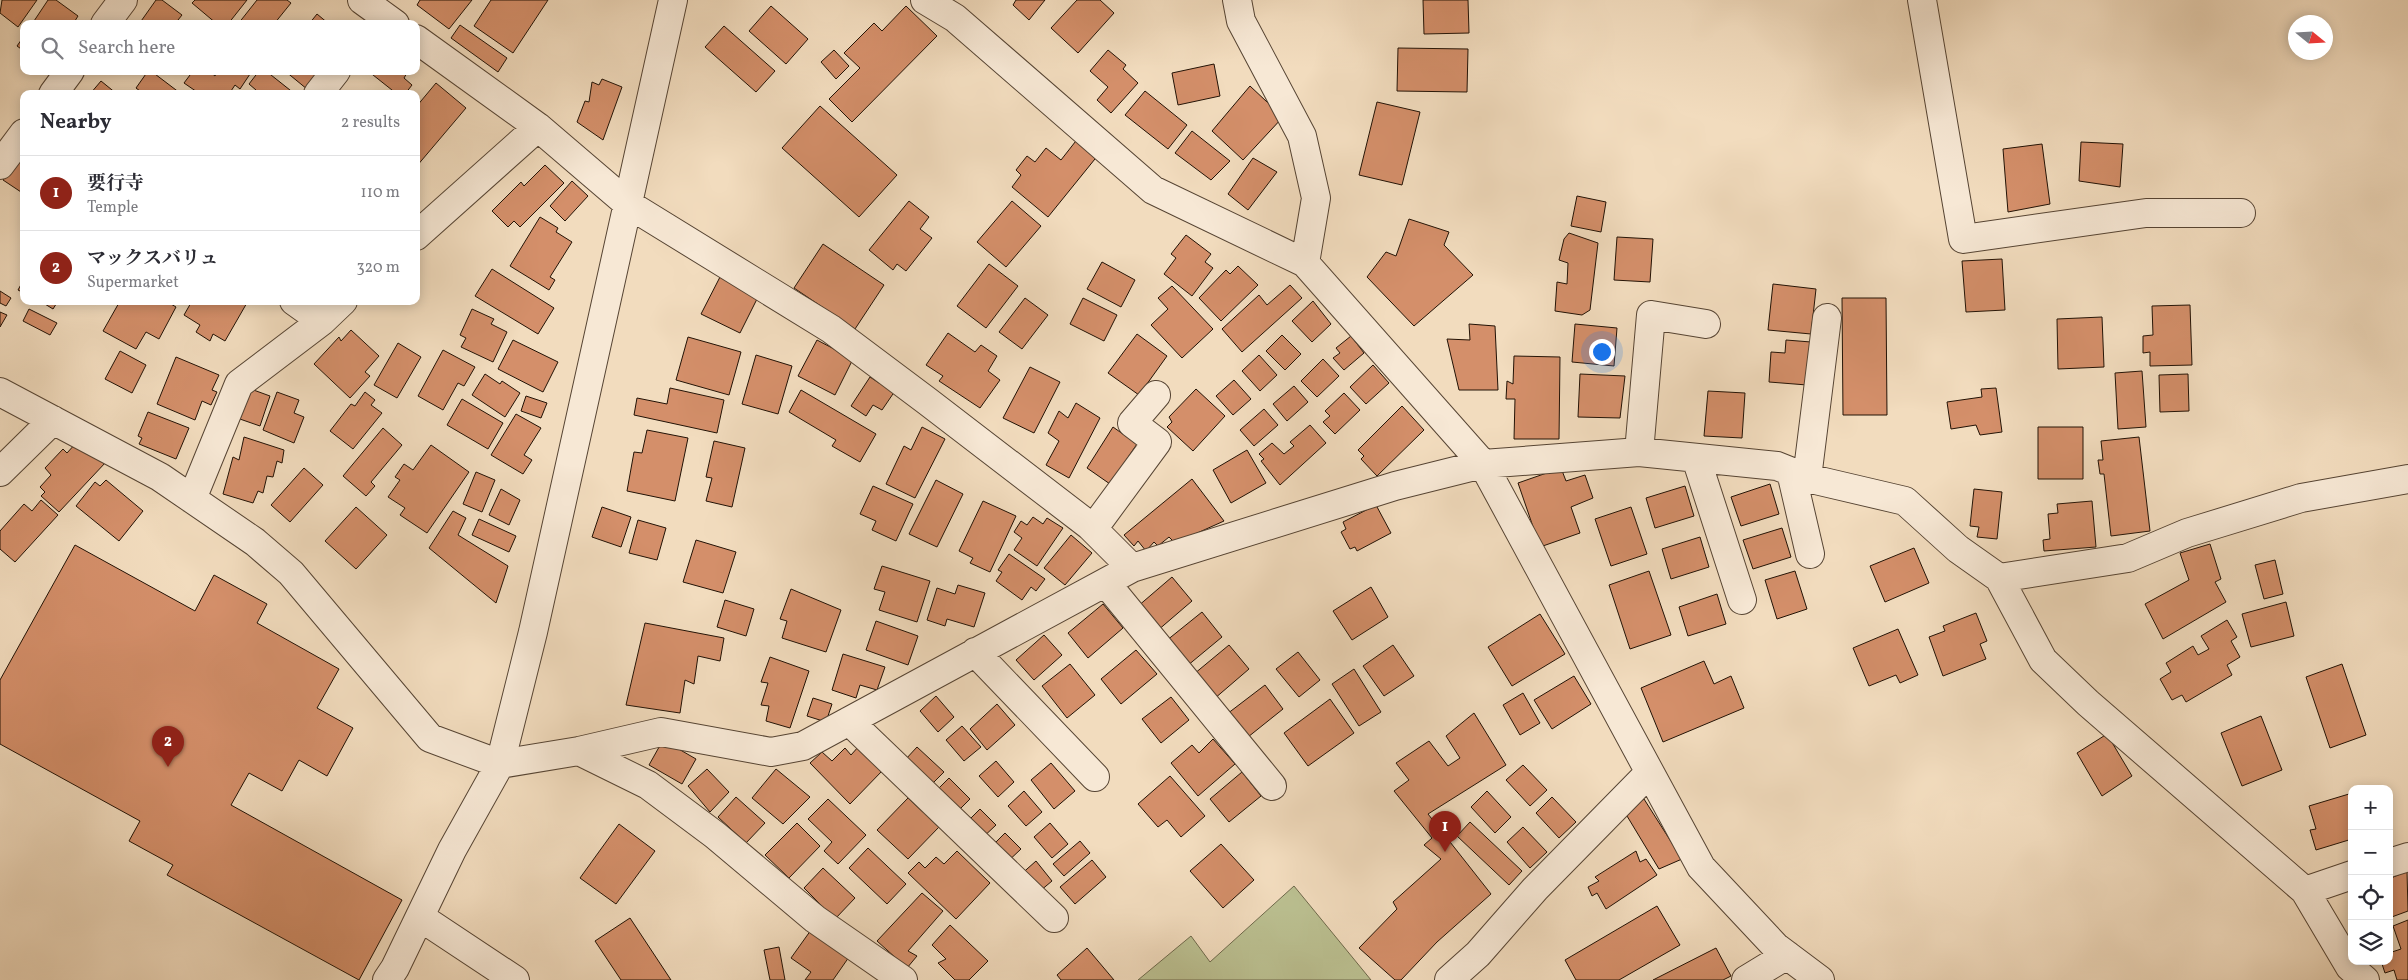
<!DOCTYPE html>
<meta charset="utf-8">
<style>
:root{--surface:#fff;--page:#f7f7f7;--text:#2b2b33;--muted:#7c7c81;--line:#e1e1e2;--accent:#8f2418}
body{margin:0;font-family:Vollkorn,"Noto Serif JP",serif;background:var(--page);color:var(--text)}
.controls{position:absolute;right:15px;bottom:15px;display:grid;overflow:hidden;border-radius:10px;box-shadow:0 2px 12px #0003}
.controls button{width:45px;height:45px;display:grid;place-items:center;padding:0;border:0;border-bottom:1px solid var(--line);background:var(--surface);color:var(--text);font:25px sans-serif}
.compass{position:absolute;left:2288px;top:15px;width:45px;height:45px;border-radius:50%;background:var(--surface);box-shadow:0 2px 12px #0003;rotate:108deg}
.you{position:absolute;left:1601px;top:351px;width:18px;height:18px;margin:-12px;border:4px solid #fff;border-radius:50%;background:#1a73e8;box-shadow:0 0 0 8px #1a73e833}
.badge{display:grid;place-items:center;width:32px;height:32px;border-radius:50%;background:var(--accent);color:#fff;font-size:16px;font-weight:700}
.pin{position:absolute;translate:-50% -41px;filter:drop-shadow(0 1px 2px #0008)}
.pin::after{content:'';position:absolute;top:26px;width:18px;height:15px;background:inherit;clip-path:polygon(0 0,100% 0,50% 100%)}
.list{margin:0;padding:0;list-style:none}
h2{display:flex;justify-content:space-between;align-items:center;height:65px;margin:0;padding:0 20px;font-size:21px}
h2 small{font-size:16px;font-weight:400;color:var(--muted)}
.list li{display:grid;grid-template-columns:32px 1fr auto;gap:15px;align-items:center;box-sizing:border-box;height:75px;padding:0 20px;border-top:1px solid var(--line)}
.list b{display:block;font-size:19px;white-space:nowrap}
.list p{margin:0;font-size:16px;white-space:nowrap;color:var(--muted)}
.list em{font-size:16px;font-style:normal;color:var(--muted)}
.icon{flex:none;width:28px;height:28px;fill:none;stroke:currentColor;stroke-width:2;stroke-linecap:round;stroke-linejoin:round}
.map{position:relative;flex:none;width:2408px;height:980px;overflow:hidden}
.search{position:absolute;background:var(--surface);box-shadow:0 2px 12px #0003;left:20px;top:20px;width:400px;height:55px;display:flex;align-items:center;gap:12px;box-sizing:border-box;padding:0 18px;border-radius:10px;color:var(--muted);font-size:19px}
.panel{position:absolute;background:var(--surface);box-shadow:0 2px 12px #0003;left:20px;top:90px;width:400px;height:215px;border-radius:10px}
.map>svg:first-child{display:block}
.green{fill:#bbc091;stroke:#6e694b}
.building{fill:#d48f6a;stroke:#221205}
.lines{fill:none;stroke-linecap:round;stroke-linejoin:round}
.minor-casing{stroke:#564433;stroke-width:30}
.minor{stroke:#f7e8d5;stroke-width:28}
</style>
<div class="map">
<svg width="2408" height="980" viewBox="0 0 2408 980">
<rect width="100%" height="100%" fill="#f2dcbe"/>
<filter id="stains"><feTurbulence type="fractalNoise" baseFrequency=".004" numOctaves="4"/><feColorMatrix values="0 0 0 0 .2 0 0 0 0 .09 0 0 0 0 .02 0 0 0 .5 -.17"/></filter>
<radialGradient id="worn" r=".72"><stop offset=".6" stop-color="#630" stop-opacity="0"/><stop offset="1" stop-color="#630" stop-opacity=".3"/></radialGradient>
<path class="green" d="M1294,886L1371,980H1138L1191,936L1210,962Z"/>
<path class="building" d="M2,0H37L18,27L0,13Z
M48,0H56L78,16L73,24H32Z
M156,0H162L182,15L178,20L183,24H139Z
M195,0H247L228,24H217L192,3Z
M257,0H287L291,3L274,24H238Z
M420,0H472L449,29L417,5Z
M491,0H548L513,53L474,26Z
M1016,0H1045L1029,20L1013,5Z
M1077,0H1100L1114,13L1078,53L1051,28Z
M1423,0H1468L1469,33L1424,34Z
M771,6L808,39L786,64L749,31Z
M906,6L937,36L852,122L829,99L860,68L844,53L874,23L882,31Z
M317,14L329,24H309Z
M460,25L507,58L498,72L451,38Z
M724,26L775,71L756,92L705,47Z
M24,36V51L17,46Z
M1398,48L1468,49L1467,92L1397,91Z
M834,50L849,66L836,79L821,62Z
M1108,50L1126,65L1123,69L1138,83L1111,113L1097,100L1108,87L1090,71Z
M1214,64L1220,96L1178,105L1172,73Z
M148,71H151L180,93L144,94L136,88Z
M193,71H209L215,76L218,71H252L240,89L235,85L229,94H200L184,83Z
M259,71H266L295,94H253L256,90L249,84Z
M285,71H332L313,94Z
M368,71H405L407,73L404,78L412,85L405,94H397Z
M602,79L622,87L603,140L577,122L585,101L589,102L592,82L599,85Z
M101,81L117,94H90Z
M436,83L466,108L416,167V107Z
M1250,86L1283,117L1243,160L1212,131Z
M1145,91L1187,125L1168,149L1125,115Z
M1377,102L1420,112L1402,185L1359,175Z
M820,106L897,175L859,217L782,148Z
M1192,131L1230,161L1211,180L1175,153Z
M1079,137L1099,154L1048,217L1012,187L1021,175L1016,170L1027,156L1035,162L1046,148L1061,160Z
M2081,142L2123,144L2120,187L2079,181Z
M2042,144L2050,204L2008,212L2003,149Z
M1253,158L1277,172L1248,210L1228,194Z
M19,159L24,162V194L3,180Z
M545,165L564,183L520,227L514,221L508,227L492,211L521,182L524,186Z
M572,181L588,196L565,221L550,206Z
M1577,196L1606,202L1601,232L1571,226Z
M909,201L929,217L920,229L932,238L906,271L897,264L893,270L869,250Z
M1012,201L1041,226L1006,267L977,242Z
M540,217L558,228L556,232L572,242L550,277L555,280L549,290L510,266Z
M1409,219L1449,232L1444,245L1473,275L1414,326L1367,277L1386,252L1396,256Z
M1569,233L1598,243L1590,310L1582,315L1555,311L1557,282L1567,284L1568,263L1559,260L1564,239Z
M1186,235L1211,254L1205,262L1213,268L1192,296L1164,274L1176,258L1171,254Z
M1617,237L1653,239L1650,282L1614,280Z
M823,244L884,285L855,329L794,288Z
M2002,259L2005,310L1966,312L1962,261Z
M1102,262L1135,280L1121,307L1087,289Z
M989,264L1018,286L986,328L957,306Z
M1238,266L1258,285L1221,321L1199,298L1226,270L1230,274Z
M492,269L554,308L538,334L475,296Z
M720,277L758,297L740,333L701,314Z
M24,279V293L18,290Z
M1773,284L1816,289L1811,334L1768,330Z
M1290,285L1302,298L1242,352L1222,329L1259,295L1267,305Z
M1172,286L1213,329L1182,358L1151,325L1168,309L1158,298Z
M0,291L11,298L6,306L0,303Z
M1025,298L1048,315L1022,349L999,332Z
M1083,298L1117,315L1104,341L1070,324Z
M1842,298H1886L1887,415H1843Z
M40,301H58L53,309Z
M120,301H166L176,307L159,339L146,332L136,349L103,331Z
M192,301H248L225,341L213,334L210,341L196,332L200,325L184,315Z
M1313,301L1331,324L1312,342L1292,321Z
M2190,305L2192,365L2150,366V352L2143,353V336L2153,335L2152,306Z
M29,309L57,323L50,335L23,321Z
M472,309L494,319L491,324L507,332L493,362L461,347L466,338L460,335Z
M0,312L7,315L0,327Z
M2102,317L2104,367L2058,369L2057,319Z
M1469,324L1495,326L1498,390H1459L1447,339L1470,340Z
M1575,324L1617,328L1614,366L1572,362Z
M351,330L379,356L365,372L370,376L350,398L314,364L339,337L341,341Z
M948,333L975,352L981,345L997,356L988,371L1000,380L980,408L939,381L943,376L926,365Z
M1137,334L1167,356L1139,395L1108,373Z
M1282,335L1301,354L1285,370L1266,351Z
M1351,336L1364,353L1344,370L1333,358L1340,353L1336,348Z
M688,337L741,352L729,395L676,380Z
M513,340L558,362L543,392L498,369Z
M817,340L853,359L835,395L798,376Z
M1786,340L1811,342L1807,385L1769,382L1771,352L1785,353Z
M398,343L421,357L397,398L374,385Z
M443,350L475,367L464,386L458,383L443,410L418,396Z
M120,351L146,365L132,393L105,379Z
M756,355L792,366L778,414L742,404Z
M1259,355L1277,375L1260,391L1242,371Z
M1514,356L1560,357L1559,439H1514L1515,399H1506L1507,381L1513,384Z
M176,357L219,375L212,390L217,392L211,405L202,401L195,420L157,404Z
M1323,359L1339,376L1317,397L1301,381Z
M1373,365L1389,383L1366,404L1350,387Z
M1030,367L1060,382L1034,433L1003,418Z
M2142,371L2146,427L2118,429L2115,373Z
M485,374L500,384L502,381L520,393L505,417L472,395Z
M1580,374L1625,376L1620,418L1578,417Z
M2188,374L2189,411L2160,412L2159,375Z
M870,377L879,383L882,378L897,388L882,410L873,405L866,416L851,406Z
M1234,380L1251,399L1233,415L1216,396Z
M1294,386L1308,402L1287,421L1273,404Z
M248,388L270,396L260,426L237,418Z
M670,388L724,400L717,433L634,415L637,398L667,404Z
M1996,388L2002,432L1980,435L1976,425L1951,429L1947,402L1982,397L1981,389Z
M1196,389L1225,416L1193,451L1167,427L1172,422L1169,417Z
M801,390L876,434L860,462L832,446L836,440L789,412Z
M1708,391L1745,393L1742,438L1704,436Z
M277,392L299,400L294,413L304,417L294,443L263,430Z
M365,392L375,400L371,405L382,413L353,449L330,431L351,404L355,406Z
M1344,393L1360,410L1335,434L1323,422L1330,416L1325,411Z
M526,396L547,403L541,418L521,411Z
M462,399L503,423L488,449L447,425Z
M1076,403L1100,418L1069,478L1046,465L1059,441L1048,433L1059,411L1068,418Z
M1402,406L1424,430L1377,476L1361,459L1364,456L1358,450Z
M1264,409L1278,425L1254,446L1240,430Z
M148,412L189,428L176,459L139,444L142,438L138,436Z
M516,414L541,428L524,455L532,460L523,474L491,455Z
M1310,425L1326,443L1280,485L1261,461L1264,459L1259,454L1272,443L1284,454L1294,446L1290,442Z
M922,427L945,439L915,498L886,484L904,446L911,450Z
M1113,427L1137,444L1110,484L1087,468Z
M2038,427H2083V479H2038Z
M383,428L402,445L371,482L375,486L366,496L343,476Z
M647,430L688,438L675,501L627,491L634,452L642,453Z
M244,437L284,450L282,463L277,461L273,477L267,476L263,493L258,491L253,503L223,494L233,457L239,460Z
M2139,437L2150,531L2111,536L2104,474H2100L2098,460H2103L2101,441Z
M714,441L745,448L732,507L706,501L712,478L706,477Z
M76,443L106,462L59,512L41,496L45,492L40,487L51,475L45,468L63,449L67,453Z
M431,445L469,472L427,533L400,515L405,508L388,497L400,480L395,477L404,464L413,470Z
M1247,450L1266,483L1231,503L1213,470Z
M304,468L323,485L290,522L271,505Z
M1561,468L1566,481L1585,475L1593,498L1571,507L1580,533L1540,547L1518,483Z
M476,472L495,480L482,512L463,504Z
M1192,479L1224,521L1175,543L1169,537L1158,546L1154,542L1146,551L1138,541L1134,546L1124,535Z
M106,480L143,511L119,541L76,506L95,482L100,486Z
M936,480L963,494L937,547L909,534Z
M1770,484L1779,514L1741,526L1731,497Z
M873,486L913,504L896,541L872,530L876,521L860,514Z
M1685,486L1694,516L1655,528L1646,498Z
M501,489L520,500L509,525L489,515Z
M1974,489L2002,492L1997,539L1977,537L1979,527L1970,526Z
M41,500L58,515L15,562L0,549V531L24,504L32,511Z
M983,501L1016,516L990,572L970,563L973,558L959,551Z
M2092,501L2096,547L2044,551L2043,540L2050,539L2048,514L2058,513L2057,504Z
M1376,505L1391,533L1357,551L1355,547L1350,549L1341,532L1346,529L1343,522Z
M356,507L387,535L356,569L325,541Z
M602,507L631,517L621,547L592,537Z
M1631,507L1647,554L1611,566L1595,519Z
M453,511L466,518L458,535L508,566L496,603L429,548Z
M1033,517L1043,524L1047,518L1063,528L1037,566L1014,550L1022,538L1014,532L1021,521L1027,525Z
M479,519L516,536L509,552L472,535Z
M638,520L666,528L657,560L629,553Z
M1782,528L1791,557L1753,569L1743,540Z
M1071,535L1092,553L1065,585L1044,568Z
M1700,537L1709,567L1671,579L1662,549Z
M696,540L736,552L723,593L683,582Z
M2210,544L2221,579L2215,582L2226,602L2163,639L2145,604L2189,580L2180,553Z
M75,545L195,611L214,575L267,604L257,623L339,669L317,708L353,728L327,776L299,760L282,791L249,773L231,805L402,900L359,980L167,875L173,865L129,841L140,821L0,744V680Z
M1914,548L1929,583L1885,602L1870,566Z
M1009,554L1045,579L1036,591L1031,587L1022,600L996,581L1002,572L998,570Z
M2275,560L2283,594L2264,599L2255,565Z
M882,566L930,581L917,622L879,610L885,592L874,589Z
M1649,571L1671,635L1630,649L1609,585Z
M1795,571L1807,609L1777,619L1765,580Z
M1172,577L1192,601L1157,631L1137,607Z
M958,585L985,593L974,627L947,619L945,626L927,620L937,588L955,594Z
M1371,587L1388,617L1352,640L1333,611Z
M791,589L841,610L826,652L782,638L787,621L780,619Z
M1717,594L1726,624L1688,636L1679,607Z
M725,600L754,609L746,636L717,627Z
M2286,602L2294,636L2251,647L2242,614Z
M1103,604L1123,628L1088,658L1068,633Z
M1202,612L1222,637L1187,666L1166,641Z
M1976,613L1987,641L1980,644L1986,659L1943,676L1929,637L1945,631L1943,626Z
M1540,614L1565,654L1512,686L1488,647Z
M2227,620L2237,637L2231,641L2240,657L2227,665L2232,675L2186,702L2182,695L2172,700L2160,679L2171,672L2166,663L2193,646L2198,655L2209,649L2201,636Z
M876,621L918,636L908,665L866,650Z
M645,623L724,638L720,661L698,656L694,684L685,680L680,713L626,705Z
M1898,629L1918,675L1900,683L1896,675L1869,686L1853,648Z
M1044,635L1062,655L1034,680L1016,660Z
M1229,645L1249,669L1214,699L1194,674Z
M1393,645L1414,676L1384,696L1363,666Z
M1136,650L1157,674L1121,704L1101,679Z
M1298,652L1320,680L1299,697L1276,669Z
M843,654L885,667L877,690L860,685L856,698L832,690Z
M770,657L809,671L790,728L766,721L769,706L761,705L768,683L761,682Z
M1704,661L1714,684L1731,676L1744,708L1663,742L1641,688Z
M1070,664L1095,695L1067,718L1042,686Z
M2342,664L2366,735L2330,748L2306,677Z
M1354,669L1381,712L1359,726L1332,684Z
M1574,676L1591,704L1552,729L1534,700Z
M1265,685L1283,709L1248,737L1227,714Z
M1523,693L1540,723L1520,735L1503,705Z
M936,696L954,717L938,732L920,711Z
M1171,697L1189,720L1161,743L1142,719Z
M813,698L832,704L826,722L807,716Z
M1330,699L1354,733L1308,766L1284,733Z
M997,704L1015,725L987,750L970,729Z
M1474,713L1506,765L1428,814L1491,894L1437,942L1401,980H1395L1359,948L1397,909L1393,902L1441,859L1424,845L1432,838L1394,791L1409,780L1396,763L1429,741L1448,766L1460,758L1446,736Z
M2261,716L2282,770L2242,786L2221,733Z
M962,726L981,747L964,761L946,740Z
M2107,734L2132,776L2102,796L2077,753Z
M1213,739L1235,764L1198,796L1171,763L1192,745L1199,753Z
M663,740L696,759L682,784L649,765Z
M859,746L883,770L850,804L810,763L822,752L832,761L845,748L851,755Z
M917,747L944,772L930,786L905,760Z
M996,761L1014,782L998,797L979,776Z
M1051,763L1075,791L1054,809L1031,780Z
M1523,765L1547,790L1530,806L1506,780Z
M707,769L729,792L710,812L688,786Z
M776,769L810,797L783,824L752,798Z
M1242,772L1261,796L1229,822L1210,799Z
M1170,776L1205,816L1181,837L1167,820L1158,827L1138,804Z
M949,778L970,799L957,812L936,791Z
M1024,791L1042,812L1026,826L1008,806Z
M1487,791L1511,817L1495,833L1471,807Z
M2349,794L2352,804V839L2316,850L2310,830L2316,829L2309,806Z
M736,797L765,823L746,843L718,817Z
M1552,797L1576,822L1559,838L1536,813Z
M908,798L939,827L908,859L877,830Z
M828,799L866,835L838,864L824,851L832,842L808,819Z
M1644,799L1682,859L1659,869L1624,811Z
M980,809L996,825L979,841L964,825Z
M1470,822L1522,871L1509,885L1457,836Z
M797,823L820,846L789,878L765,855Z
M1050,823L1068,844L1052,858L1034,837Z
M619,824L655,851L616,904L580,878Z
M1523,827L1547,852L1530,868L1507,842Z
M1005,833L1021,849L1004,865L989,849Z
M1080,841L1090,853L1064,876L1053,864Z
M1221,844L1254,880L1223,908L1190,871Z
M868,848L906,884L887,904L849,868Z
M957,851L990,883L956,919L908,873L919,862L925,868L936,857L944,864Z
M1636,851L1640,862L1646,859L1657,875L1606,909L1597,893L1592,896L1588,887L1599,881L1595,877Z
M1092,860L1106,877L1075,904L1060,887Z
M1036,861L1052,881L1034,896L1018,877Z
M823,868L855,898L835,919L804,888Z
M2407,871L2408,911L2389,918V879Z
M922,893L943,911L908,951L917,956L907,968L877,941Z
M1657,906L1680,945L1619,980H1576L1565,960Z
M630,918L671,980H621L595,941Z
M2408,920V980H2397L2394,970L2385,973L2381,961H2389V953L2401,949L2393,926Z
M950,925L988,961L969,980H955L938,963L946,959L932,945Z
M811,930L849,957L833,980H805L811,972L791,958Z
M779,947L785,980H770L764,950Z
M1087,948L1114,980H1061L1057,975Z
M1716,948L1731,976L1723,980H1653Z"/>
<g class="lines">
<g class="minor-casing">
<path id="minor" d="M362,0L395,24
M925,0L955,18L1153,190L1305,263L1483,464L1701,867L1776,947L1820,980
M1237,0L1241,21L1302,136L1316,198L1305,263
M1922,0L1963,239L2146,213H2241
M105,24L123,0
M416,39L538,127L628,204L831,329L927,401L1090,526L1132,568
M53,94L70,71
M318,94L336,71
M0,165L24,133
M416,236L538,127
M294,301L322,321L343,301
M0,392L160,477L255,542L291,573L430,738L500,764L579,751L661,732L771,752L803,746L1132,568L1395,486L1483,464L1639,452L1777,466L1807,478L1905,501L1958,549L1999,578L2043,660L2088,703L2305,891L2350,967L2365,980
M1639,452L1651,315L1706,324
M1696,458L1742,600
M0,472L53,420
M1791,472L1810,554
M1807,478L1827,318
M192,499L239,384L322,321
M1093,529L1157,442L1132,423L1156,395
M1999,578L2128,558L2187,533L2301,498L2408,479
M1106,583L1272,786
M975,652L1095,777
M849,721L1054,918
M579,751L648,785L715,835L815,919L903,980
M2389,863L2408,857
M2305,891L2352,875
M420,917L515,980
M387,980L395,968L452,850L500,764L533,632L673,0
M1449,980L1478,954L1535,889L1649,773
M1746,980L1787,955"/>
</g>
<use href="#minor" class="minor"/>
</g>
<rect width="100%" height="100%" filter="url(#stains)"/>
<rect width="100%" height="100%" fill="url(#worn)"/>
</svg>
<div class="controls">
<button>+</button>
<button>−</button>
<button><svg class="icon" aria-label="locate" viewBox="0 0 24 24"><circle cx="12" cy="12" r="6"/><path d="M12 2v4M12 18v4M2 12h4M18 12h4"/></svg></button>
<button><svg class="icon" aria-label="layers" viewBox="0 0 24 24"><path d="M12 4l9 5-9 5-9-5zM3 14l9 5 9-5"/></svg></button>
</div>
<svg class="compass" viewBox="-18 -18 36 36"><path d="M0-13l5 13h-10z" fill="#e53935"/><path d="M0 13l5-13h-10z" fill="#7c7c81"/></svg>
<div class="you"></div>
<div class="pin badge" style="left:1445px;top:852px">1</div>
<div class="pin badge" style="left:168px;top:767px">2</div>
<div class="search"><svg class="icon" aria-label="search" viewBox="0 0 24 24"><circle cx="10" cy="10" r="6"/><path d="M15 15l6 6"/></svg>Search here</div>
<section class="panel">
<h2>Nearby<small>2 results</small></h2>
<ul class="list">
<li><span class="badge">1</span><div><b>要行寺</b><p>Temple</p></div><em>110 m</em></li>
<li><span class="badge">2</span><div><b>マックスバリュ</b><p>Supermarket</p></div><em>320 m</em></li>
</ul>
</section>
</div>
